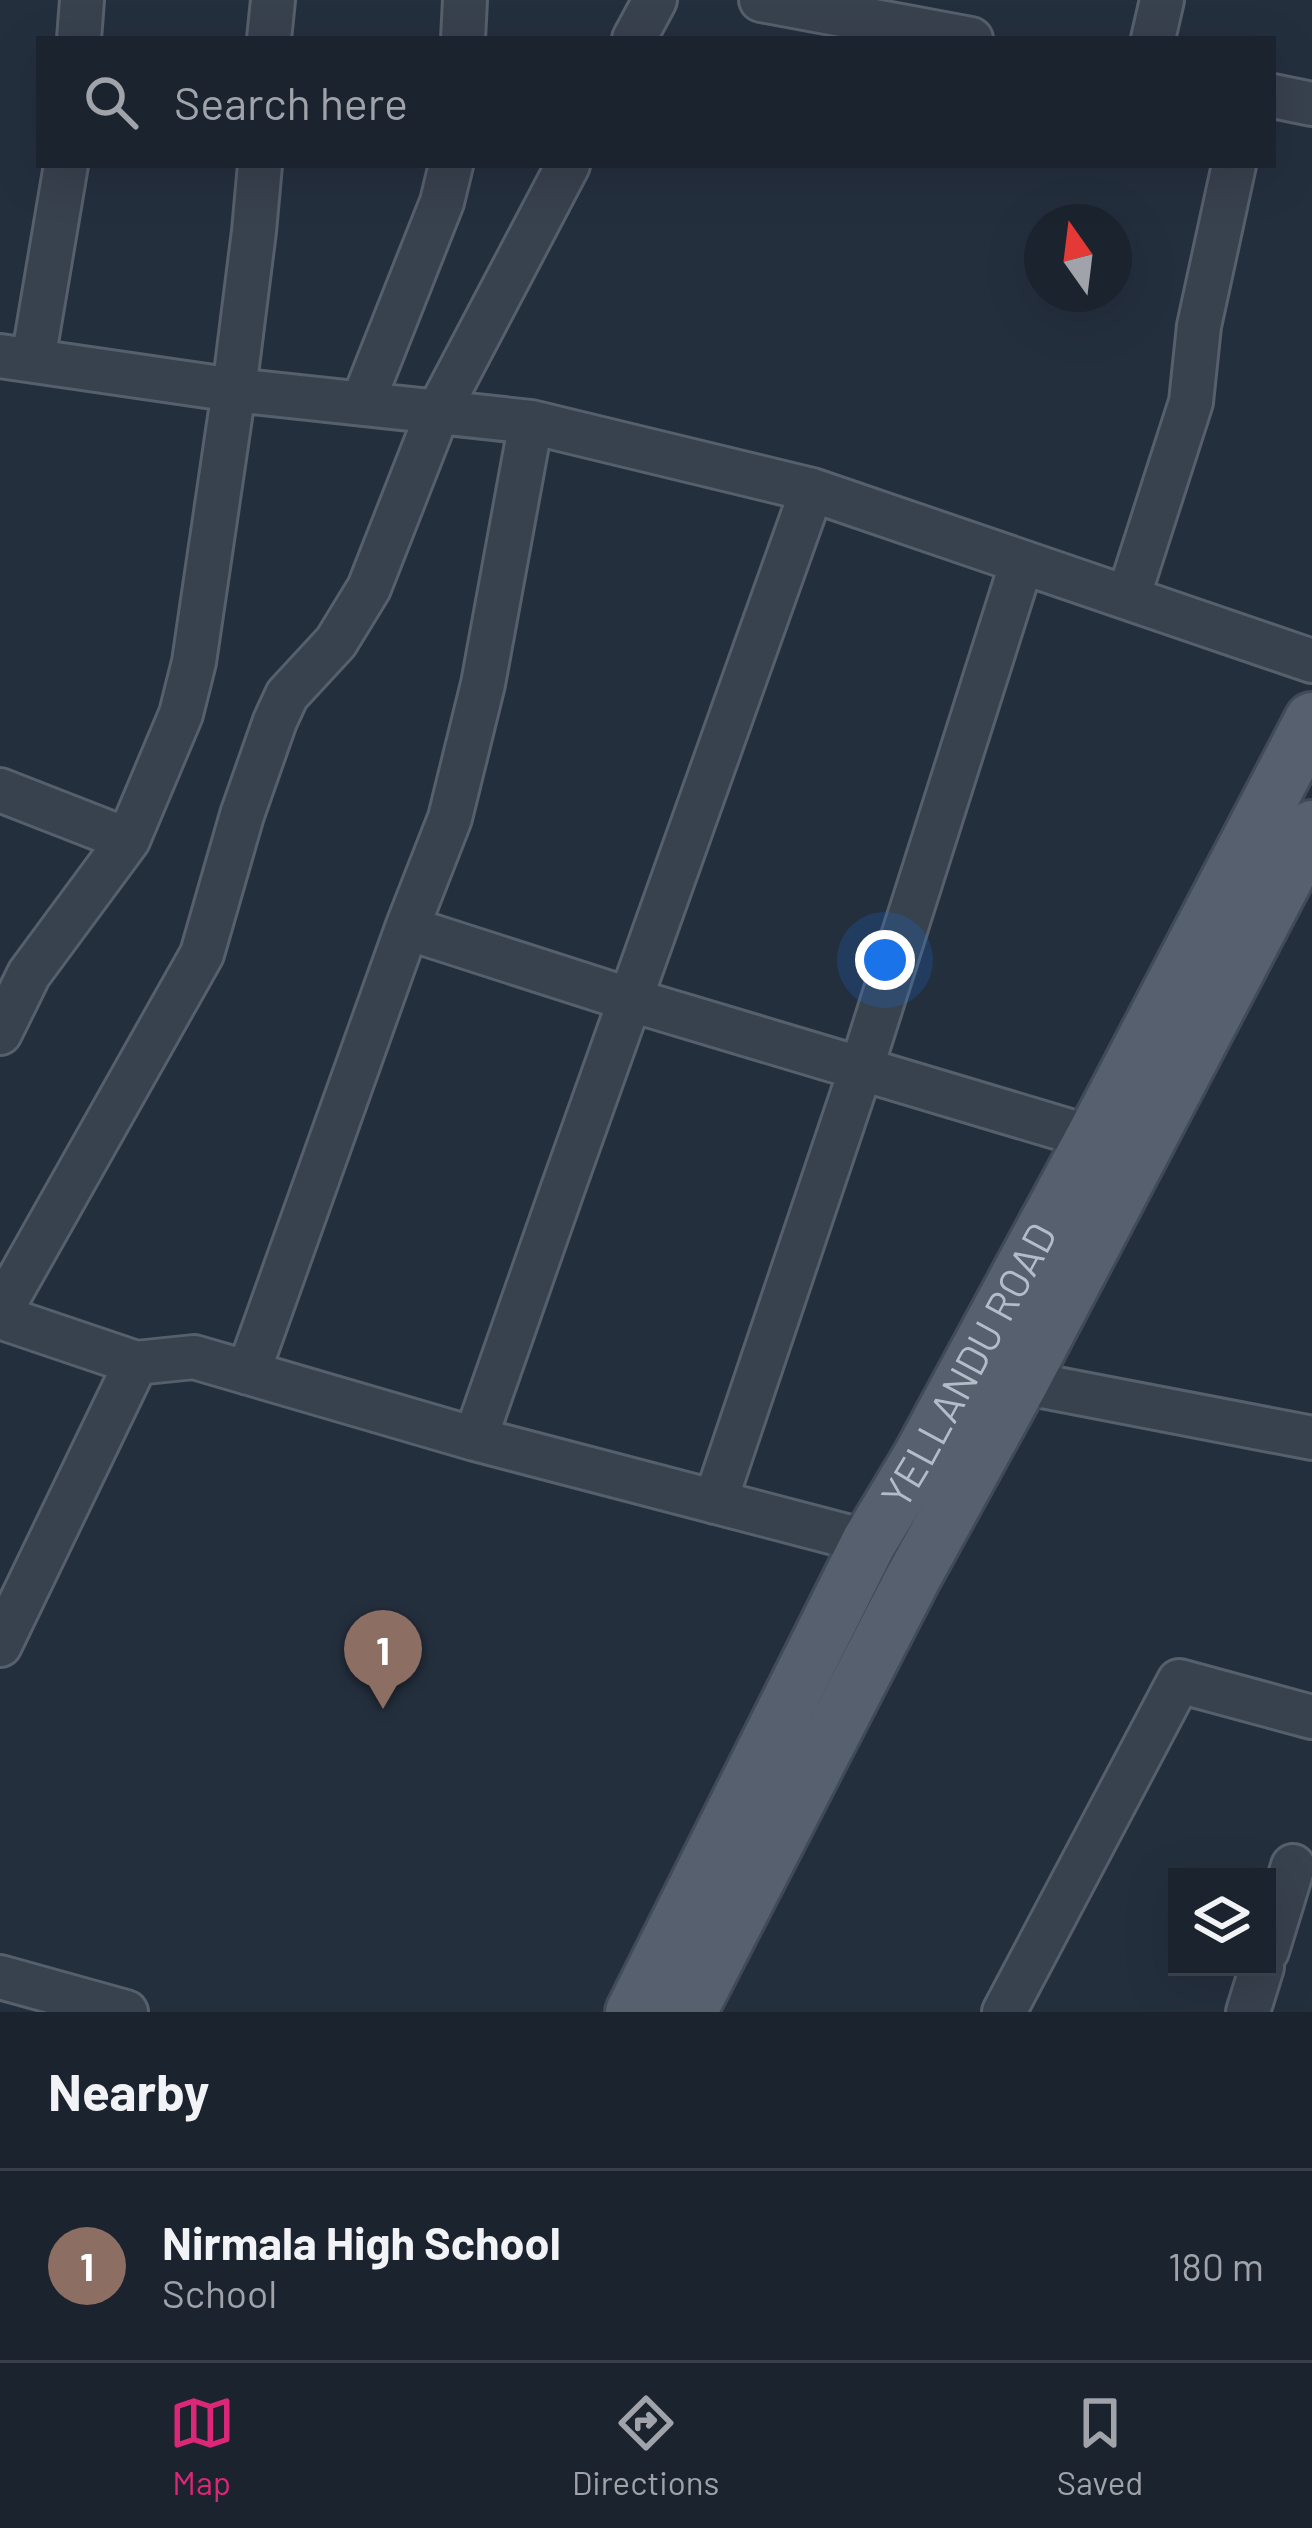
<!DOCTYPE html>
<style>
:root{--surface:#1b232e;--page:#242b36;--text:#f1f3f6;--muted:#a0a4aa;--line:#39404a;--accent:#db2777}
body{margin:0;font-family:Barlow,sans-serif;background:var(--page);color:var(--text)}
.controls{position:absolute;right:36px;bottom:36px;display:grid;overflow:hidden;border-radius:0px;box-shadow:0 12px 48px #0002}
.controls button{width:108px;height:108px;display:grid;place-items:center;padding:0;border:0;border-bottom:3px solid var(--line);background:var(--surface);color:var(--text);font:60px sans-serif}
.compass{position:absolute;left:1024px;top:204px;width:108px;height:108px;border-radius:50%;background:var(--surface);box-shadow:0 12px 48px #0002;rotate:346deg}
.you{position:absolute;left:885px;top:960px;width:42px;height:42px;margin:-30px;border:9px solid #fff;border-radius:50%;background:#1a73e8;box-shadow:0 0 0 18px #1a73e833}
.badge{display:grid;place-items:center;width:78px;height:78px;border-radius:50%;background:var(--accent);color:#fff;font-size:39px;font-weight:700}
.pin{position:absolute;translate:-50% -99px;filter:drop-shadow(0 3px 6px #0008)}
.pin::after{content:'';position:absolute;top:63px;width:42px;height:36px;background:inherit;clip-path:polygon(0 0,100% 0,50% 100%)}
.list{margin:0;padding:0;list-style:none}
h2{display:flex;justify-content:space-between;align-items:center;height:156px;margin:0;padding:0 48px;font-size:51px}
h2 small{font-size:39px;font-weight:400;color:var(--muted)}
.list li{display:grid;grid-template-columns:78px 1fr auto;gap:36px;align-items:center;box-sizing:border-box;height:192px;padding:0 48px;border-top:3px solid var(--line)}
.list b{display:block;font-size:45px;white-space:nowrap}
.list p{margin:0;font-size:39px;white-space:nowrap;color:var(--muted)}
.list em{font-size:39px;font-style:normal;color:var(--muted)}
.icon{flex:none;width:66px;height:66px;fill:none;stroke:currentColor;stroke-width:2;stroke-linecap:round;stroke-linejoin:round}
.map{position:relative;flex:none;width:1312px;height:2012px;overflow:hidden}
.search{position:absolute;background:var(--surface);box-shadow:0 12px 48px #0002;left:36px;right:36px;top:36px;height:132px;display:flex;align-items:center;gap:30px;box-sizing:border-box;padding:0 42px;border-radius:0px;color:var(--muted);font-size:45px}
.sheet{height:348px;background:var(--surface)}
nav{display:flex;justify-content:space-around;align-items:center;box-sizing:border-box;height:168px;border-top:3px solid var(--line);background:var(--surface);font-size:33px;color:var(--muted)}
nav a{display:grid;justify-items:center;gap:6px}
nav .on{color:var(--accent)}
.map>svg:first-child{display:block}
.lines{fill:none;stroke-linecap:round;stroke-linejoin:round}
.minor-casing{stroke:#565f6c;stroke-width:48}
.major-casing{stroke:#414a57;stroke-width:60}
.minor{stroke:#38414e;stroke-width:42}
.major{stroke:#56606e;stroke-width:54}
.labels{text-anchor:middle;stroke-width:9;stroke-linejoin:round;paint-order:stroke}
.street-label{font-size:42px;fill:#b4bcc9;stroke:#1d2633}
</style>
<div class="map">
<svg width="1312" height="2012" viewBox="0 0 1312 2012">
<rect width="100%" height="100%" fill="#242f3e"/>
<g class="lines">
<g class="minor-casing">
<path id="minor" d="M761,0L971,39
M79,39L82,0
M269,39L273,0
M463,39L465,0
M634,39L655,0
M1153,39L1162,0
M1273,96L1312,104
M0,356L234,390L531,422L812,490L1312,661
M33,360L66,165
M362,404L442,202L451,165
M1128,598L1191,402L1199,326L1234,165
M0,790L128,840
M407,928L628,999L1093,1138
M0,1033L29,974L128,840L181,714L194,662L234,390L254,231L260,165
M0,1312L202,954L242,815L275,721L287,695L336,642L369,588L438,412L568,165
M0,1317L136,1363L194,1357L475,1439L869,1542
M248,1373L407,928L450,818L483,684L531,422
M1021,1382L1312,1438
M475,1439C585,1122 699,807 812,490
M715,1502L861,1069L1022,562
M0,1645L136,1363
M1267,1951L1293,1866
M0,1977L126,2012
M1004,2012L1179,1681L1312,1717
M1248,2012L1262,1967"/>
</g>
<g class="major-casing">
<g id="major">
<path id="s1" d="M633,2012L869,1542L919,1459L1093,1138L1312,720"/>
<path d="M689,2012L913,1578L1021,1382L1312,828"/>
</g>
</g>
<use href="#minor" class="minor"/>
<use href="#major" class="major"/>
</g>
<g class="labels">
<g class="street-label">
<text dy="15" stroke="none"><textPath href="#s1" startOffset="729">YELLANDU ROAD</textPath></text>
</g>
</g>
</svg>
<div class="controls">
<button><svg class="icon" aria-label="layers" viewBox="0 0 24 24"><path d="M12 4l9 5-9 5-9-5zM3 14l9 5 9-5"/></svg></button>
</div>
<svg class="compass" viewBox="-18 -18 36 36"><path d="M0-13l5 13h-10z" fill="#e53935"/><path d="M0 13l5-13h-10z" fill="#a0a4aa"/></svg>
<div class="you"></div>
<div class="pin badge" style="left:383px;top:1709px;background:#8d6e63">1</div>
<div class="search"><svg class="icon" aria-label="search" viewBox="0 0 24 24"><circle cx="10" cy="10" r="6"/><path d="M15 15l6 6"/></svg>Search here</div>
</div>
<section class="sheet">
<h2>Nearby<small></small></h2>
<ul class="list">
<li><span class="badge" style="background:#8d6e63">1</span><div><b>Nirmala High School</b><p>School</p></div><em>180 m</em></li>
</ul>
</section>
<nav>
<a class="on"><svg class="icon" aria-label="map" viewBox="0 0 24 24"><path d="M3 6l6-2 6 2 6-2v14l-6 2-6-2-6 2zM9 4v14M15 6v14"/></svg>Map</a>
<a><svg class="icon" aria-label="directions" viewBox="0 0 24 24"><path d="M12 3l9 9-9 9-9-9zM9 14v-3h6M13 9l2 2-2 2"/></svg>Directions</a>
<a><svg class="icon" aria-label="saved" viewBox="0 0 24 24"><path d="M7 4h10v16l-5-4-5 4z"/></svg>Saved</a>
</nav>
